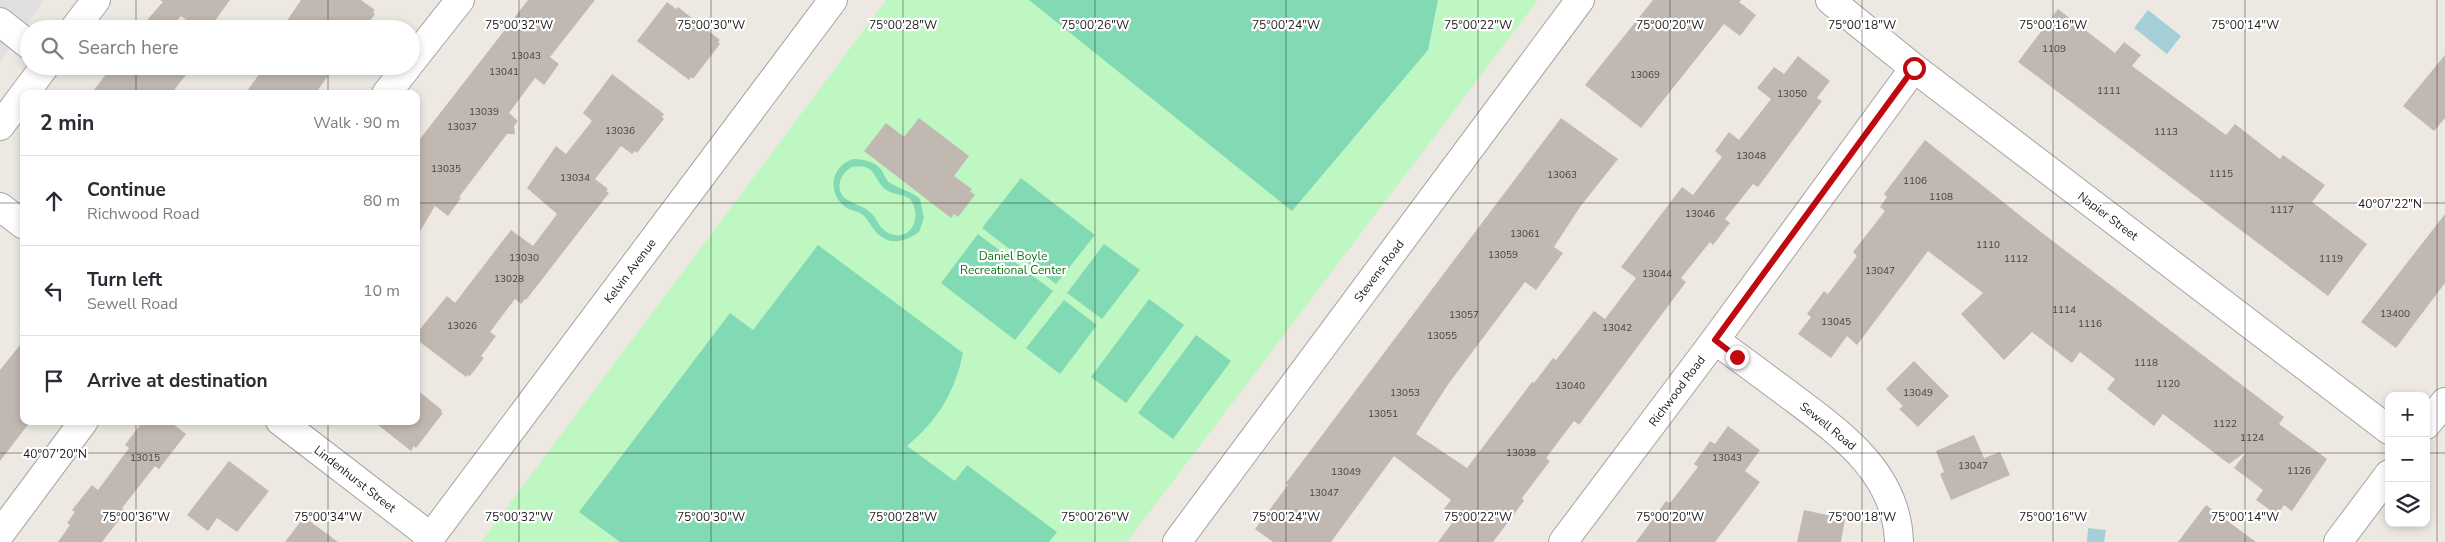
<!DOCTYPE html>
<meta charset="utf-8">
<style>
:root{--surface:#fff;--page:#f7f7f7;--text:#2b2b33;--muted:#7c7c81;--line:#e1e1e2}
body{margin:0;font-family:"Nunito Sans",sans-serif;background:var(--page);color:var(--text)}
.controls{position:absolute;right:15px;bottom:15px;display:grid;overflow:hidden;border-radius:10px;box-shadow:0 2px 8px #0003}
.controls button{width:45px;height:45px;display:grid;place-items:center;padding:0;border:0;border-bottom:1px solid var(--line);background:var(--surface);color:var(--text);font:25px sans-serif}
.stop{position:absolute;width:15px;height:15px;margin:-11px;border:4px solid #c0080f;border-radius:50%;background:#fff}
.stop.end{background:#c0080f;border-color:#fff;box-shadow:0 1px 5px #0008}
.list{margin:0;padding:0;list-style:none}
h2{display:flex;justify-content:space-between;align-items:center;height:65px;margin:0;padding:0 20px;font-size:21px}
h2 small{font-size:16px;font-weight:400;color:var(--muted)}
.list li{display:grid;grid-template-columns:32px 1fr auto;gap:15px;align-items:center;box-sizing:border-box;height:90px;padding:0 20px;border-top:1px solid var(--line)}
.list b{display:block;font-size:19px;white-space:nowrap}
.list p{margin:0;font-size:16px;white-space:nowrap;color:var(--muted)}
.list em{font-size:16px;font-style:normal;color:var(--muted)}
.icon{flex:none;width:28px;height:28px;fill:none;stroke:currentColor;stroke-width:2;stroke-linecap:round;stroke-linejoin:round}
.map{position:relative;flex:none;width:2445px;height:542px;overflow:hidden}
.search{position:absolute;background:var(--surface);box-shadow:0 2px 8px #0003;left:20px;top:20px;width:400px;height:55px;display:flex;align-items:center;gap:12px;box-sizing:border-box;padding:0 18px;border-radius:28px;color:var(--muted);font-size:19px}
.panel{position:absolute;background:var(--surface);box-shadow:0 2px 8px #0003;left:20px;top:90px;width:400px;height:335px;border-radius:10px}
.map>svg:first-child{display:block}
.park{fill:#bff7c2}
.pitch{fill:#82dab5;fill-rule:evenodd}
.parking{fill:#e0e0e0}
.water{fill:#a4cfd9}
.building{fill:#c1b8b2}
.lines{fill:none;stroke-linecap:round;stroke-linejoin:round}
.minor-casing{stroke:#a3a3a3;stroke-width:30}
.minor{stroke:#fff;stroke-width:28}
.route{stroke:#c0080f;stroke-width:6}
.ticks{fill:none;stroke:#1c1c1c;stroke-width:1;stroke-opacity:0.45}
.labels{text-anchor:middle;stroke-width:4.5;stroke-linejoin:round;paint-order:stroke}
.number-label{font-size:10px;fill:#454342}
.street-label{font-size:12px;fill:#1c1c1c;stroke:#fff}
.park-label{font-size:12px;fill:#0f7514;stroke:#fff}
.ticks-label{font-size:12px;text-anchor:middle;fill:#1c1c1c;stroke:#fff;stroke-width:4.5;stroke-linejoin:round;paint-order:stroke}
</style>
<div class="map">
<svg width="2445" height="542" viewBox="0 0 2445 542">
<rect width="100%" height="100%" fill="#ede9e2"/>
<path class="park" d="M886,0H1538L1127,542H481Z"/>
<path class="pitch" d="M1029,0H1438L1428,50L1292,211Z
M853,159C863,159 877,162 882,171C885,176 886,181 892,184C902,190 911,191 920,199L924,218L919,232C904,242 889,247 875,231C871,226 868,220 863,215C857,210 849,211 843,205C827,191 832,165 853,159ZM852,167C878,162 873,183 888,191C896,195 903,194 910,199C922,214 913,242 891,234C879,230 878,219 870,212C860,202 836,203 840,182C842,175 845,171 852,167Z
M1021,178L1095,235L1056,284L982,228Z
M978,234L1053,291L1015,340L941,283Z
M1104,244L1140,270L1102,319L1067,293Z
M818,245L963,353C955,392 938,420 907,446L955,481L967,465L1057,532L1049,542H620L579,512L730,313L753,330Z
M1149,299L1184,325L1126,403L1091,377Z
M1064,300L1097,325L1060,374L1026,348Z
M1196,335L1231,361L1173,439L1138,413Z"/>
<path class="parking" d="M0,0H44L0,62Z"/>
<path class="water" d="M2148,10L2181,36L2167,54L2134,28Z
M2088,528L2106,530L2104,542H2087Z"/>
<path class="building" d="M160,0H230L209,29H199L181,16L171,29H139L163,2Z
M301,0H361L375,10L373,12L375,14L364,29H278L280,26L282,28Z
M528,0H595L550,57L559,64L544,85L535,78L509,113L518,121L514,126L515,134H507L459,197L461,198L448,216L435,206L416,238V144Z
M1653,0H1741L1739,2L1756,15L1740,36L1724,24L1641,128L1585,85Z
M667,2L676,9L678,7L720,40L718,42L720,44L693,79L691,77L689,80L637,41Z
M2058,9L2115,53L2124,42L2141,55L2132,66L2226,135L2235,124L2280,159L2283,155L2325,185L2312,202L2367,244L2328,296L2018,62Z
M2445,55V118L2434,131L2403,106Z
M1798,56L1830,81L1817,98L1822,101L1758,187L1753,184L1725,219L1730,223L1713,245L1710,242L1681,278L1686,282L1579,425L1574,421L1546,458L1550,461L1522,498L1524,501L1493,542H1438L1456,518L1444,509L1451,500L1394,456L1331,542H1273L1255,529L1288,485L1286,483L1561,118L1618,159L1580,207L1554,247L1563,253L1536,290L1525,282L1449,383L1416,434L1467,468L1532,382L1534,383L1553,358L1556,360L1594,311L1605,319L1636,278L1621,267L1682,187L1693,195L1722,157L1715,151L1729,132L1739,140L1771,99L1757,88L1774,67L1784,74Z
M112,66H193L171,94H91Z
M265,66H332L333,69L315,94H245Z
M612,74L664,114L662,117L664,119L637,153L635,151L632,154L621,146L595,179L608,189L606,191L609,193L526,300L525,299L521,304L515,299L490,332L496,336L481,356L484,358L470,376L468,375L466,377L416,339V334L447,296L455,303L511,230L533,246L557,214L527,188L556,146L566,154L592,121L583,113Z
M919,118L969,156L954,176L972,189L970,191L975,195L958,217L954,214L951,218L864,151L886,123L904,137Z
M1925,140L2037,229L2284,417L2279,424L2327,459L2292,511L2284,505L2277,515L2256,500L2263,490L2234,468L2247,451L2229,464L2163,414L2154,426L2107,389L2115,379L2080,352L2072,363L2032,332L2004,360L1961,314L1983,293L1928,251L1857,345L1847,336L1831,358L1798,334L1811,317L1807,314L1824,291L1828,294L1857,256L1853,252L1885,211L1880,207L1887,197L1884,194Z
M2445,214V283L2396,348L2361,322Z
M24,340V421L30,422L0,461V370Z
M1914,361L1949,396L1918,427L1899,409L1903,406L1886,389Z
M416,389L442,410L441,412L443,413L416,448L414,446L411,451L373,421H416Z
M143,421H169L186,434L159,469L155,466L122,508L126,511L102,542H58L70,525L67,523L75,512L72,510L92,485L98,490L129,448L125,445Z
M1728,426L1760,450L1745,471L1760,482L1715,542H1636L1666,501L1670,503L1698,467L1694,464L1710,441L1715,444Z
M1974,435L1984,458L2000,452L2010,475L1951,500L1940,474L1944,472L1936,451Z
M229,461L269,491L237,532L217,518L208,531L187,515Z
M2206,505L2256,542H2178Z
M1804,510L1845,519L1841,542H1797Z
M304,517L338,542H285Z"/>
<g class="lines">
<g class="minor-casing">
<path id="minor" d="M1830,0L1914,68L2389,430
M0,22L29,45
M74,29L96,0
M411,62L460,0
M24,94L45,66
M386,94L408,66
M0,126L24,94
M0,207L24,225
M1715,340C1741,359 1766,378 1792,397C1841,434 1897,473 1899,542
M280,421L431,537
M2426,425L2445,402
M0,534L84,421
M427,542L833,0
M1177,542L1580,0
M1563,542L1715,340L1914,68
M2338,542L2389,474"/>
</g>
<use href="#minor" class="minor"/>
</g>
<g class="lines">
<path class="route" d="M1737,357L1715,340L1914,68"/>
</g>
<path class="ticks" d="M136,0V29M328,0V29M519,0V542M711,0V542M903,0V542M1095,0V542M1286,0V542M1478,0V542M1670,0V542M1862,0V542M2053,0V542M2245,0V542M2437,0V542M136,66V94M328,66V94M0,203H24M416,203H2445M136,421V542M328,421V542M0,453H2389M2426,453H2445"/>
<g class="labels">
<g class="number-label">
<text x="2054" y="52">1109</text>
<text x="526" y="59">13043</text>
<text x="504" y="75">13041</text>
<text x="1645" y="78">13069</text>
<text x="2109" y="94">1111</text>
<text x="1792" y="97">13050</text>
<text x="484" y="115">13039</text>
<text x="462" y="130">13037</text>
<text x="620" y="134">13036</text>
<text x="2166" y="135">1113</text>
<text x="1751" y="159">13048</text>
<text x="446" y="172">13035</text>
<text x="2221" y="177">1115</text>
<text x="1562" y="178">13063</text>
<text x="575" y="181">13034</text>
<text x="1915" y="184">1106</text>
<text x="1941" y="200">1108</text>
<text x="2282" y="213">1117</text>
<text x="1700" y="217">13046</text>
<text x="1525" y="237">13061</text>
<text x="1988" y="248">1110</text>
<text x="1503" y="258">13059</text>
<text x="524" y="261">13030</text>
<text x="2016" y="262">1112</text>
<text x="2331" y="262">1119</text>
<text x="1880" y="274">13047</text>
<text x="1657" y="277">13044</text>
<text x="509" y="282">13028</text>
<text x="2064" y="313">1114</text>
<text x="2395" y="317">13400</text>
<text x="1464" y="318">13057</text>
<text x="1836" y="325">13045</text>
<text x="2090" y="327">1116</text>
<text x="462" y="329">13026</text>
<text x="1617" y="331">13042</text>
<text x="1442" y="339">13055</text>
<text x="2146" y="366">1118</text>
<text x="2168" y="387">1120</text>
<text x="1570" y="389">13040</text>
<text x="1405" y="396">13053</text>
<text x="1918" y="396">13049</text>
<text x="1383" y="417">13051</text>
<text x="2225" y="427">1122</text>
<text x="2252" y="441">1124</text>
<text x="1521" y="456">13038</text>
<text x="145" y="461">13015</text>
<text x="1727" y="461">13043</text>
<text x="1973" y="469">13047</text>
<text x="2299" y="474">1126</text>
<text x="1346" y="475">13049</text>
<text x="1324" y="496">13047</text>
</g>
<g class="street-label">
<text transform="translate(2108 216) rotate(37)" y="4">Napier Street</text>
<text transform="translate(630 271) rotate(-53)" y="4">Kelvin Avenue</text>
<text transform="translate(1379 271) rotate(-53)" y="4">Stevens Road</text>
<text transform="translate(1677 391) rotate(-53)" y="4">Richwood Road</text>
<text transform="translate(1828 426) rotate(39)" y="4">Sewell Road</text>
<text transform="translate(355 479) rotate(38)" y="4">Lindenhurst Street</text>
</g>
<g class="park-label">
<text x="1013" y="260">Daniel Boyle<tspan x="1013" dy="14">Recreational Center</tspan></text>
</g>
</g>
<g class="ticks-label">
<text x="519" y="29">75°00'32"W</text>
<text x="711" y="29">75°00'30"W</text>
<text x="903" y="29">75°00'28"W</text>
<text x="1095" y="29">75°00'26"W</text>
<text x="1286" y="29">75°00'24"W</text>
<text x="1478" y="29">75°00'22"W</text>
<text x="1670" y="29">75°00'20"W</text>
<text x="1862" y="29">75°00'18"W</text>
<text x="2053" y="29">75°00'16"W</text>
<text x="2245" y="29">75°00'14"W</text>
<text x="2390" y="208">40°07'22"N</text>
<text x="55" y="458">40°07'20"N</text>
<text x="136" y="521">75°00'36"W</text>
<text x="328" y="521">75°00'34"W</text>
<text x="519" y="521">75°00'32"W</text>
<text x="711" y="521">75°00'30"W</text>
<text x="903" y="521">75°00'28"W</text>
<text x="1095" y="521">75°00'26"W</text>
<text x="1286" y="521">75°00'24"W</text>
<text x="1478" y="521">75°00'22"W</text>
<text x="1670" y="521">75°00'20"W</text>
<text x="1862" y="521">75°00'18"W</text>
<text x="2053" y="521">75°00'16"W</text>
<text x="2245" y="521">75°00'14"W</text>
</g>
</svg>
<div class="controls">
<button>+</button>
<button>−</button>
<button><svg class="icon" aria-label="layers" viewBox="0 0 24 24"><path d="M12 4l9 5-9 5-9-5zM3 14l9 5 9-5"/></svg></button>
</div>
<div class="stop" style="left:1914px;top:68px"></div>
<div class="stop end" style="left:1737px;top:357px"></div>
<div class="search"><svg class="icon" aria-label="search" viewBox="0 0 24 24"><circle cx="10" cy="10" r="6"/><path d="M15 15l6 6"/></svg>Search here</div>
<section class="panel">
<h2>2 min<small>Walk · 90 m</small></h2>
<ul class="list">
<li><svg class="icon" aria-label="ahead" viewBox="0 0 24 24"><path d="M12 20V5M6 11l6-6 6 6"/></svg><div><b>Continue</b><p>Richwood Road</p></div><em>80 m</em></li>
<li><svg class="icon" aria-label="left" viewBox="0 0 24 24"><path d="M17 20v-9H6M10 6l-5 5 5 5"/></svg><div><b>Turn left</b><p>Sewell Road</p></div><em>10 m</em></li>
<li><svg class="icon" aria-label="arrive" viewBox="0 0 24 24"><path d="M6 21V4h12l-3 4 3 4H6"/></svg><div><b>Arrive at destination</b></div></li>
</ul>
</section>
</div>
